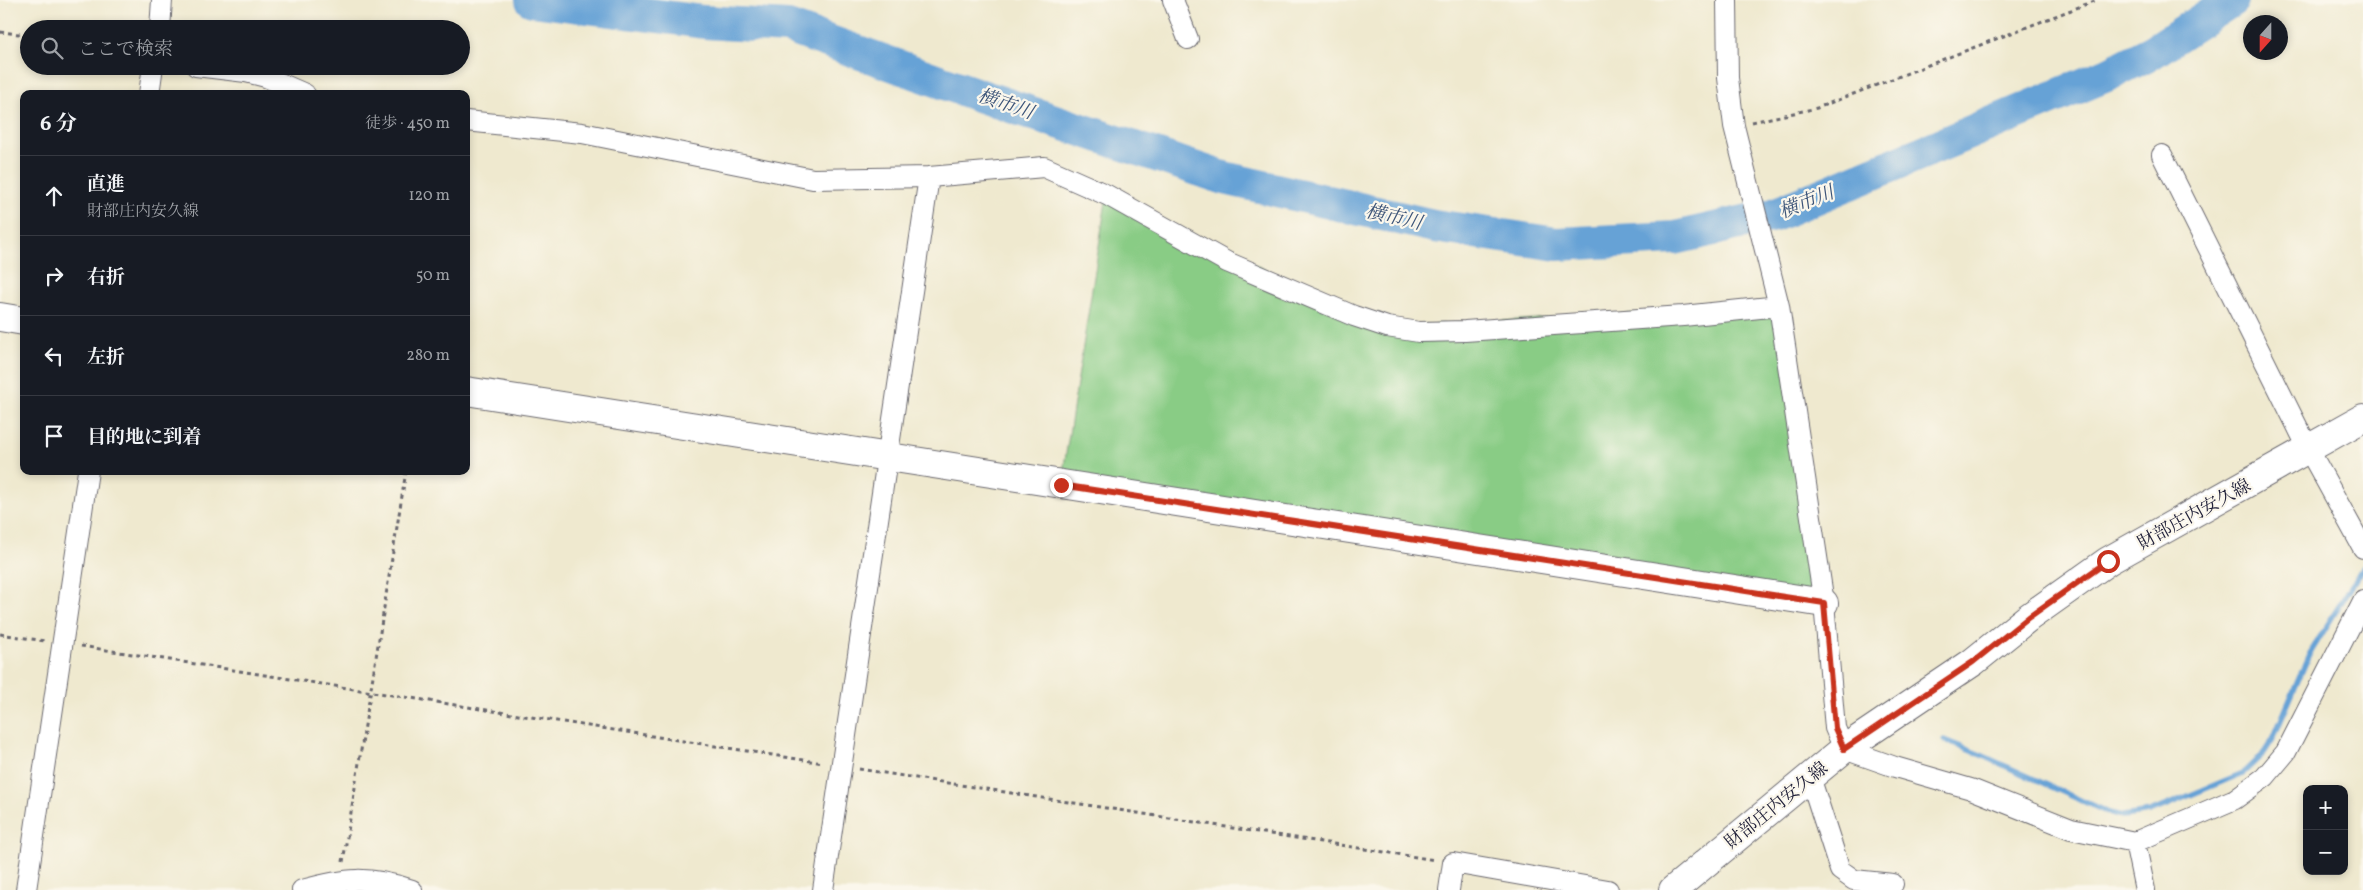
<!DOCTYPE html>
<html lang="ja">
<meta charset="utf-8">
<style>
:root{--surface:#171b24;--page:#242831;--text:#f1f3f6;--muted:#9ea1a6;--line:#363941}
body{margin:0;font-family:Vollkorn,"Noto Serif JP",serif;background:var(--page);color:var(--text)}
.controls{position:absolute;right:15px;bottom:15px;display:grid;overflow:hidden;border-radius:10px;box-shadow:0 2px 8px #0003}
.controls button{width:45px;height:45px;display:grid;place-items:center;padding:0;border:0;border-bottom:1px solid var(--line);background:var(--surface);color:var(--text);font:25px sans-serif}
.compass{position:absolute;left:2243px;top:15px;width:45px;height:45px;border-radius:50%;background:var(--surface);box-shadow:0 2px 8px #0003;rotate:201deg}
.stop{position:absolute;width:15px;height:15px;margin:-11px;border:4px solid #c8321e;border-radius:50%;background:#fff}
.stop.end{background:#c8321e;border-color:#fff;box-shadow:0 1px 5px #0008}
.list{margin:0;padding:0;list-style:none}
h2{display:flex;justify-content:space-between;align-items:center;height:65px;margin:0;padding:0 20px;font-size:21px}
h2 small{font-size:16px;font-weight:400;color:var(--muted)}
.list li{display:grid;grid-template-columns:32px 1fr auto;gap:15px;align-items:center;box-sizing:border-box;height:80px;padding:0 20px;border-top:1px solid var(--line)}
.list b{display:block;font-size:19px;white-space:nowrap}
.list p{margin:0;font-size:16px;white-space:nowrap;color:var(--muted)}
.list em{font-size:16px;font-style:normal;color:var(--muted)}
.icon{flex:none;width:28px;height:28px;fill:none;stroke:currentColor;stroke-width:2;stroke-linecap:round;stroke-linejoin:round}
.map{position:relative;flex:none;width:2363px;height:890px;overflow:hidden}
.search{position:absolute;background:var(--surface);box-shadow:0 2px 8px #0003;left:20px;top:20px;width:450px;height:55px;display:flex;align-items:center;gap:12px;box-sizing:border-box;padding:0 18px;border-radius:28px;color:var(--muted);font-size:19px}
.panel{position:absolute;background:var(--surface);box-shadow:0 2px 8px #0003;left:20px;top:90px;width:450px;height:385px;border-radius:10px}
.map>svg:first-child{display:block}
.green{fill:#89cc85;stroke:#567760}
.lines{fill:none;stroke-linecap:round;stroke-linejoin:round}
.stream{stroke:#66a2d6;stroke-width:5.5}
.river{stroke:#66a2d6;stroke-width:34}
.street-casing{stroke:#6a686f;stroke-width:22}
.secondary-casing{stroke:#6a686f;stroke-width:30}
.path{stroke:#6a686f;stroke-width:3;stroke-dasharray:4 4;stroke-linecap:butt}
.street{stroke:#fff;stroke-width:20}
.secondary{stroke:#fff;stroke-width:28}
.route{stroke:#c8321e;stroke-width:6}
.labels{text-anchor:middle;stroke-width:4.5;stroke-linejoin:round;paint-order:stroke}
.street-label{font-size:18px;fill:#22223b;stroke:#fbf7ec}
.water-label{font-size:19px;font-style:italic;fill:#3d5579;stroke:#fbf7ec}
</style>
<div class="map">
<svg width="2363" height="890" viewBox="0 0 2363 890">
<rect width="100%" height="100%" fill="#fbf7ec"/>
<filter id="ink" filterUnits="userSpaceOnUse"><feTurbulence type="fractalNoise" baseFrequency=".02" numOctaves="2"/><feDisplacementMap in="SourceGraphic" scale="10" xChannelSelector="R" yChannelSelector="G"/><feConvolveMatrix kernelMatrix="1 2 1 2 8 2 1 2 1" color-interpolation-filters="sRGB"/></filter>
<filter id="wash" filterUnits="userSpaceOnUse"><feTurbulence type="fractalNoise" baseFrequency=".0096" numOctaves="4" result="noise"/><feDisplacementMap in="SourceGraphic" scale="20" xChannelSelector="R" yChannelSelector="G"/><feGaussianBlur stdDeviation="1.12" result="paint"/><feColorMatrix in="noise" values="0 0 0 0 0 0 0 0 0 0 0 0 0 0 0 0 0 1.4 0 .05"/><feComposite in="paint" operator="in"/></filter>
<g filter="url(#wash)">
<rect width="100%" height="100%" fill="#efe9cf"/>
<path class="green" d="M1107,195L1387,327L1779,306L1824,603L1061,485Z"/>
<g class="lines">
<path class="stream" d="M1944,740L1981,755L2109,813L2123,816L2150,812L2243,773L2264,753L2273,739L2309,655L2363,567"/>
<path class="river" d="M532,0L704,22L788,27L981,96L1224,178L1434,226L1557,244L1675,238L1774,215L2109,74L2154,51L2232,0"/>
</g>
</g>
<g filter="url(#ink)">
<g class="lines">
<g class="street-casing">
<path id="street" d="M1173,0L1188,39
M1727,0L1728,78L1734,126L1779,306L1824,603L1835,728L1844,749L1895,767L1971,789L2071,829L2135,842L2235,799L2265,777L2286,752L2363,601
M160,29L162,0
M196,66L246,72L266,77L305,94
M149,94L153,66
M466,121L582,133L813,179L929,177L1044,167L1107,195L1227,262L1354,316L1387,327L1419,332L1465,331L1683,316L1779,306
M2162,155L2309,450L2363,548
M1810,777L1840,870L1854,880L1893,884
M2135,842L2145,890
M26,890L88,471
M302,890C346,878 367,875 412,890
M823,890L929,177
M1449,890L1453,863L1608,890"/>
</g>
<g class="secondary-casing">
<path id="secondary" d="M0,317L24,321
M466,391L1824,603
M1673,890L1844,749L1973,662L2029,617L2108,561L2363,418"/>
</g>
<path class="path" d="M0,32L29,35
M1752,122L1817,108L2097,0
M0,634L45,641
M81,646L823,763
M859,769L1435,860
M343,862L406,471"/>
<use href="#street" class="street"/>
<use href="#secondary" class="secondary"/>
</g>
</g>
<g class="lines" filter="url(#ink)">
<path class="route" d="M1061,485L1824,603L1835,728L1844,749L1973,662L2029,617L2108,561"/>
</g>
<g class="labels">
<g class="street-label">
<text transform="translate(2194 514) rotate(-29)" y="6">財部庄内安久線</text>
<text transform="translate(1776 805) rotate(-39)" y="6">財部庄内安久線</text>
</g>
<g class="water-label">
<text transform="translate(1006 103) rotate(19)" y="7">横市川</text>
<text transform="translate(1806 201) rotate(-22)" y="7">横市川</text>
<text transform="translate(1394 216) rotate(13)" y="7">横市川</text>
</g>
</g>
</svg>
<div class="controls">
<button>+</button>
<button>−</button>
</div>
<svg class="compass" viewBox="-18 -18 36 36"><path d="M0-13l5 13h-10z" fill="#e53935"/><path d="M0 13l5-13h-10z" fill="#9ea1a6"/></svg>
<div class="stop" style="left:2108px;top:561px"></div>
<div class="stop end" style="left:1061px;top:485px"></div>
<div class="search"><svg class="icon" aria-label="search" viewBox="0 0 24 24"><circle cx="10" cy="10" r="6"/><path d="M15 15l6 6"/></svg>ここで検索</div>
<section class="panel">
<h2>6 分<small>徒歩 · 450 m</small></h2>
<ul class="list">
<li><svg class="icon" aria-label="ahead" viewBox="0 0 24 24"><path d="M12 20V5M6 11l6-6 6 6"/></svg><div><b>直進</b><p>財部庄内安久線</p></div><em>120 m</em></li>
<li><svg class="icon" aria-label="right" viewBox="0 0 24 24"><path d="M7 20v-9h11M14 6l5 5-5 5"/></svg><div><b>右折</b></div><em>50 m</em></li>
<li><svg class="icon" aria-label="left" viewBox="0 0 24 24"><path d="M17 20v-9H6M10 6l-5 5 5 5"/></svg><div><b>左折</b></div><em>280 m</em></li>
<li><svg class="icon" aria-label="arrive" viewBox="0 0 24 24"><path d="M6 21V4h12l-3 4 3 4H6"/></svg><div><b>目的地に到着</b></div></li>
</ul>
</section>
</div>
